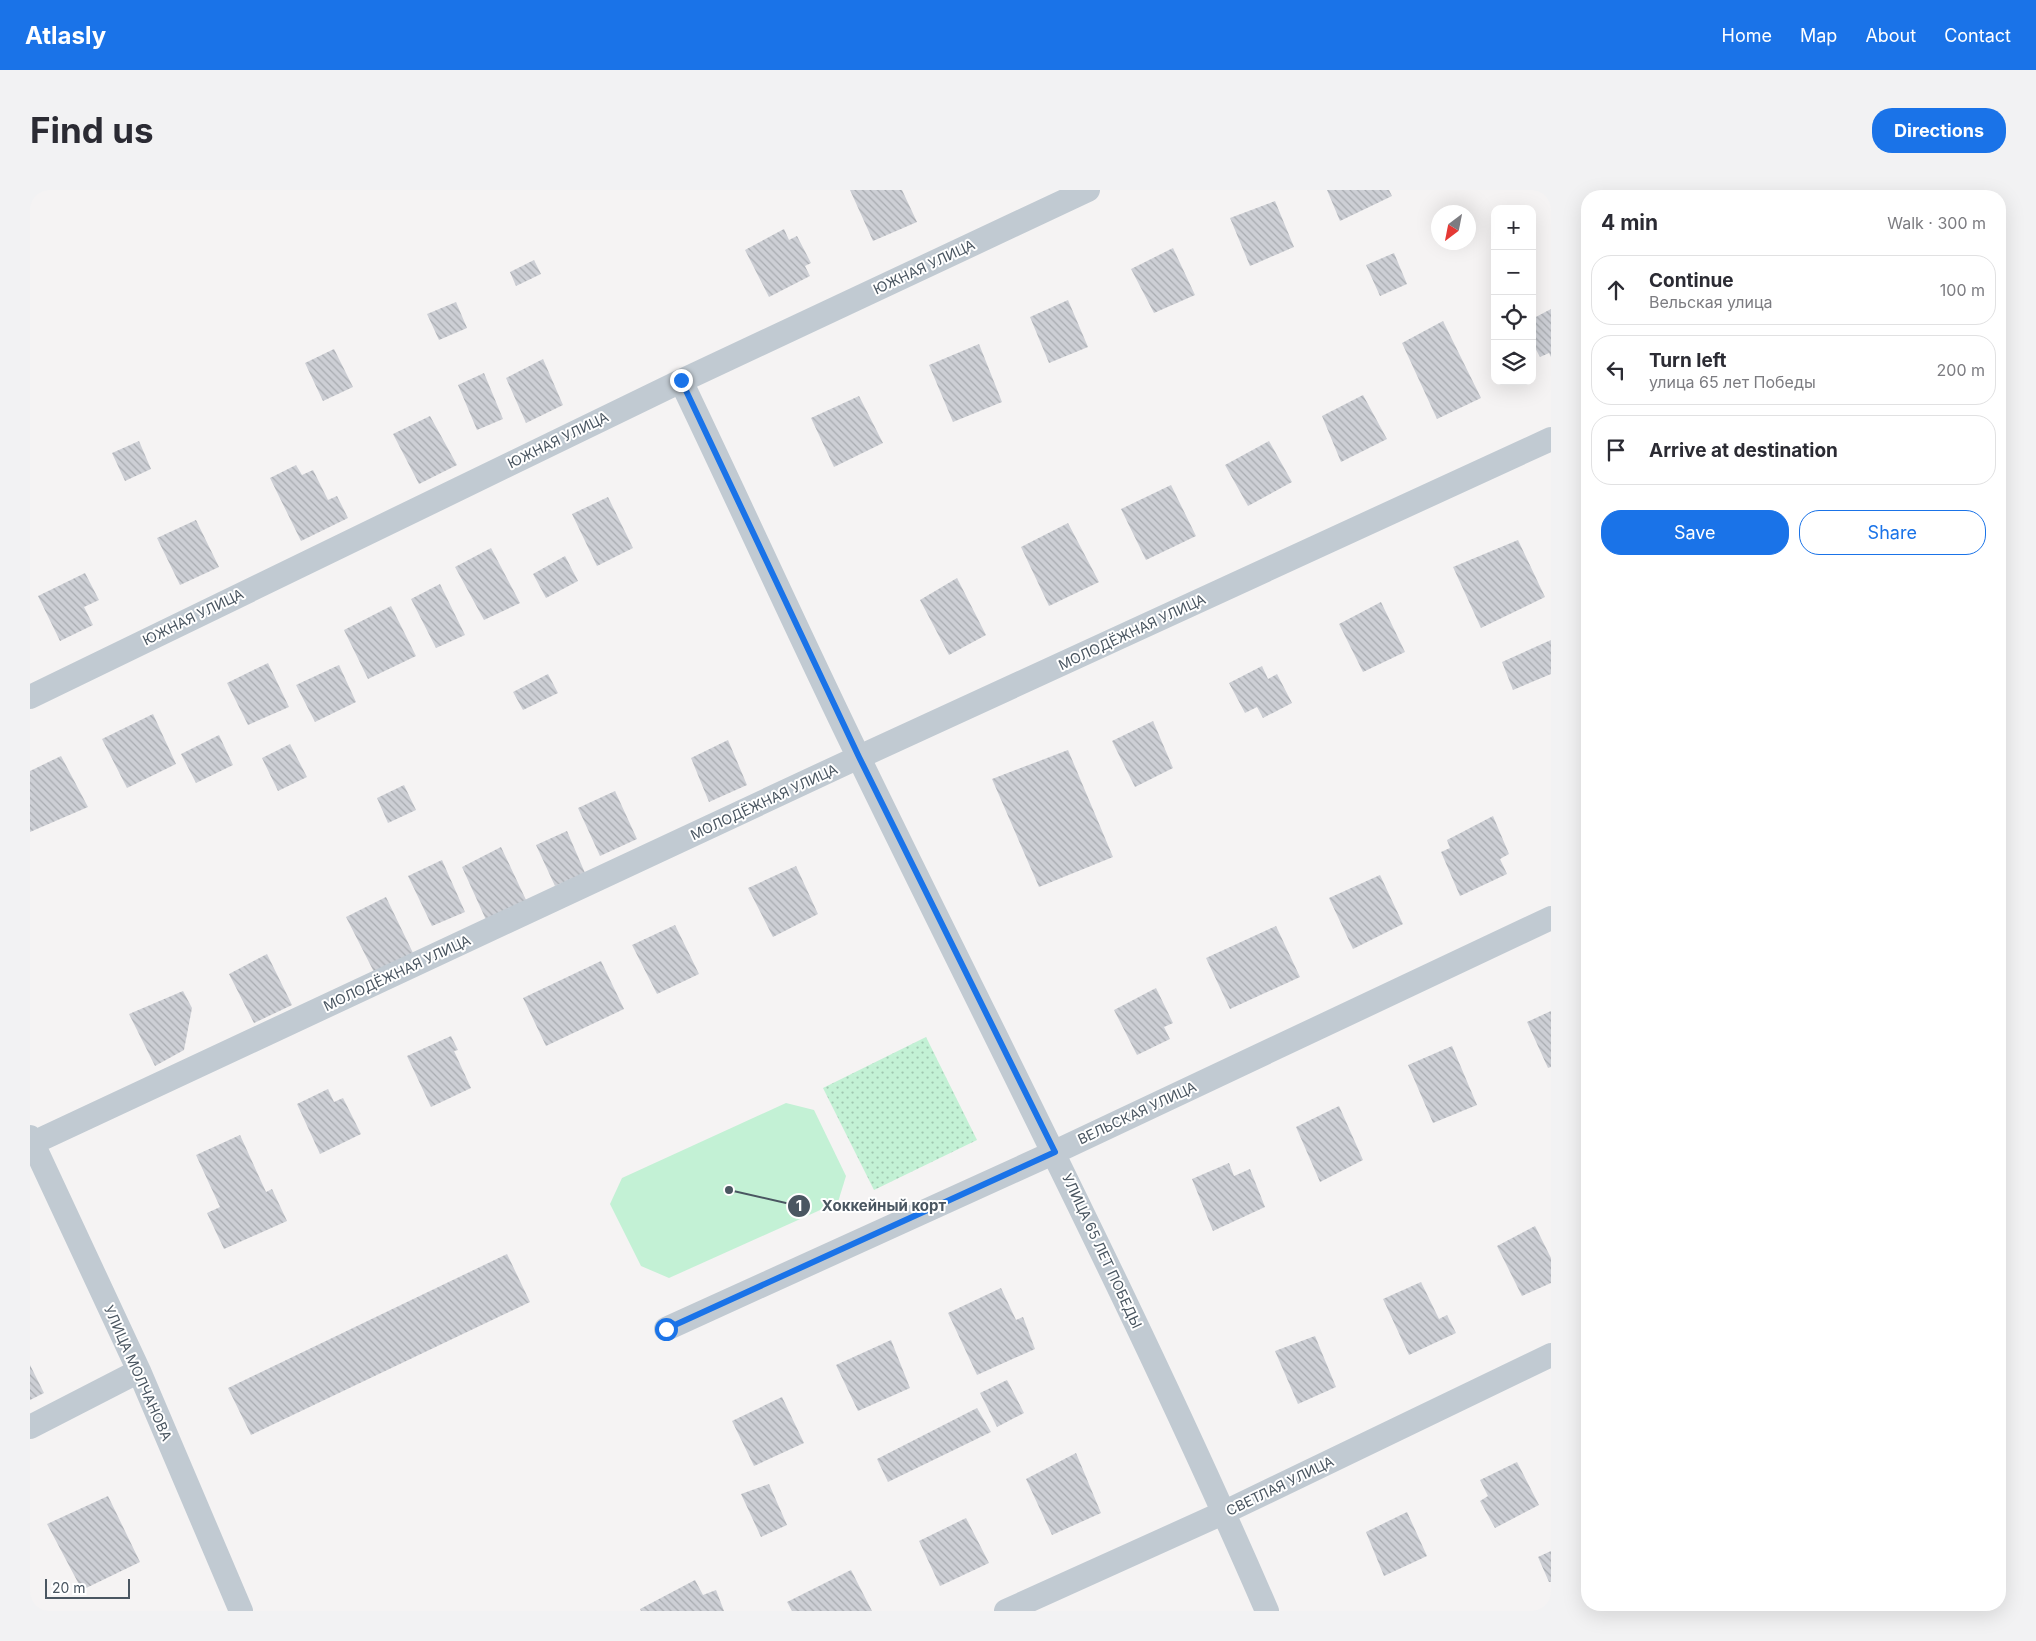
<!DOCTYPE html>
<meta charset="utf-8">
<style>
:root{--surface:#fff;--page:#f2f2f3;--text:#2b2b33;--muted:#7c7c81;--line:#e1e1e2;--accent:#1a73e8}
body{margin:0;font-family:Inter,sans-serif;background:var(--page);color:var(--text)}
.controls{position:absolute;right:15px;top:15px;display:grid;overflow:hidden;border-radius:10px;box-shadow:0 5px 20px #0002}
.controls button{width:45px;height:45px;display:grid;place-items:center;padding:0;border:0;border-bottom:1px solid var(--line);background:var(--surface);color:var(--text);font:25px sans-serif}
.compass{position:absolute;left:1401px;top:15px;width:45px;height:45px;border-radius:50%;background:var(--surface);box-shadow:0 5px 20px #0002;rotate:212deg}
.scale{position:absolute;left:15px;bottom:12px;width:85px;box-sizing:border-box;padding-left:5px;border:2px solid #4a5661;border-top:0;font-size:14px;line-height:18px;white-space:nowrap;color:#4a5661;-webkit-text-stroke:4px #fff;paint-order:stroke}
.stop{position:absolute;width:15px;height:15px;margin:-11px;border:4px solid #1a73e8;border-radius:50%;background:#fff}
.stop.end{background:#1a73e8;border-color:#fff;box-shadow:0 1px 5px #0008}
.list{margin:0;padding:0;list-style:none}
h2{display:flex;justify-content:space-between;align-items:center;height:65px;margin:0;padding:0 20px;font-size:21px}
h2 small{font-size:16px;font-weight:400;color:var(--muted)}
.list li{display:grid;grid-template-columns:32px 1fr auto;gap:15px;align-items:center;box-sizing:border-box;height:70px;margin:0 10px 10px;padding:0 10px;border:1px solid var(--line);border-radius:20px}
.list b{display:block;font-size:19px;white-space:nowrap}
.list p{margin:0;font-size:16px;white-space:nowrap;color:var(--muted)}
.list em{font-size:16px;font-style:normal;color:var(--muted)}
.actions{display:flex;gap:10px;padding:15px 20px}
.actions a{flex:1;padding:11px 0;border:1px solid var(--accent);border-radius:20px;text-align:center;font-size:18px;color:var(--accent)}
.actions .main{background:var(--accent);color:#fff}
.icon{flex:none;width:28px;height:28px;fill:none;stroke:currentColor;stroke-width:2;stroke-linecap:round;stroke-linejoin:round}
.map{position:relative;flex:none;width:1521px;height:1421px;overflow:hidden;border-radius:20px}
header{display:flex;align-items:center;gap:30px;box-sizing:border-box;height:70px;padding:0 25px;background:var(--accent);color:#fff}
header strong{font-size:24px}
nav{display:flex;gap:28px;margin-inline-start:auto;font-size:18px}
.intro{display:flex;align-items:center;justify-content:space-between;box-sizing:border-box;height:120px;padding:0 30px}
h1{margin:0;font-size:35px}
.button{padding:12px 22px;border-radius:20px;background:var(--accent);color:#fff;font-size:18px;font-weight:700}
main{display:flex;gap:30px;padding:0 30px}
aside{flex:1;background:var(--surface);border-radius:20px;box-shadow:0 5px 20px #0002}
.map>svg:first-child{display:block}
.grass{fill:url(#grass-dots)}
.pitch{fill:#c3f1d5}
.building{fill:url(#building-back-hatch)}
.lines{fill:none;stroke-linecap:round;stroke-linejoin:round}
.street{stroke:#c1cad2;stroke-width:24}
.route{stroke:#1a73e8;stroke-width:6}
.labels{text-anchor:middle;stroke-width:4;stroke-linejoin:round;paint-order:stroke}
.street-label{font-size:14px;fill:#4a5661;stroke:#fff}
.leader{fill:none;stroke:#4a5661;stroke-width:2}
.callout-dot{fill:#4a5661;stroke:#fff;stroke-width:2}
.mark-label{font-size:15px;text-anchor:middle;font-weight:bold;fill:#fff}
.callout-label{font-size:15px;text-anchor:middle;font-weight:bold;fill:#4a5661;stroke:#fff;stroke-width:4;stroke-linejoin:round;paint-order:stroke}
</style>
<header>
<strong>Atlasly</strong>
<nav><a>Home</a><a>Map</a><a>About</a><a>Contact</a></nav>
</header>
<div class="intro"><h1>Find us</h1><a class="button">Directions</a></div>
<main>
<div class="map">
<svg width="1521" height="1421" viewBox="0 0 1521 1421">
<defs>
<pattern id="grass-dots" width="8" height="8" patternUnits="userSpaceOnUse" patternTransform="scale(1.25)"><rect width="8" height="8" fill="#c3f1d5"/><path d="M2 2h.1M6 6h.1" fill="none" stroke="#a0c6b0" stroke-width="1.8" stroke-linecap="round"/></pattern>
<pattern id="building-back-hatch" width="6" height="6" patternUnits="userSpaceOnUse" patternTransform="scale(1.25)"><rect width="6" height="6" fill="#cdcfd5"/><path d="M-1 5l2 2M0 0l6 6M5-1l2 2" fill="none" stroke="#a8abb0"/></pattern>
</defs>
<rect width="100%" height="100%" fill="#f5f3f3"/>
<path class="grass" d="M896,847L947,950L844,1000L793,898Z"/>
<path class="pitch" d="M756,913L784,920L816,986L808,1012L639,1088L611,1076L580,1014L592,988Z"/>
<path class="building" d="M820,0H872L887,32L843,51Z
M1297,0H1359L1362,6L1310,31Z
M1245,11L1264,57L1220,76L1200,28Z
M754,39L759,50L767,46L781,73L775,76L780,86L739,107L715,60Z
M1143,58L1165,105L1124,123L1101,79Z
M1364,63L1377,94L1350,106L1336,75Z
M504,70L511,84L486,96L480,82Z
M1038,110L1058,157L1019,173L1000,127Z
M426,112L437,138L409,150L397,124Z
M1521,119V167L1519,163L1510,167L1502,152V129Z
M1413,131L1451,208L1407,229L1372,153Z
M949,154L972,212L923,232L899,175Z
M304,159L323,197L293,211L275,173Z
M513,169L533,215L496,233L476,188Z
M454,183L473,229L447,240L428,195Z
M1333,205L1357,249L1311,272L1292,226Z
M829,206L853,253L804,277L781,228Z
M400,226L427,275L389,294L363,244Z
M109,251L121,279L95,291L82,263Z
M1239,251L1262,292L1218,316L1195,275Z
M266,275L272,285L283,280L298,310L307,306L318,328L271,351L240,288Z
M1141,295L1166,346L1116,370L1091,319Z
M578,307L603,358L567,376L542,324Z
M166,330L189,377L150,395L127,348Z
M1038,333L1069,392L1019,416L991,357Z
M1488,350L1515,407L1451,438L1423,377Z
M461,358L490,413L454,430L425,377Z
M535,366L548,391L516,408L503,384Z
M55,383L69,410L54,417L63,435L30,451L8,406Z
M927,388L956,445L919,465L890,410Z
M410,394L435,445L406,458L381,409Z
M1351,412L1375,462L1333,482L1309,434Z
M361,416L386,466L338,489L314,440Z
M1521,450V484L1483,500L1472,472Z
M238,473L259,517L218,535L197,493Z
M309,475L326,512L285,532L266,495Z
M1232,476L1238,489L1247,484L1262,513L1233,528L1227,517L1215,523L1199,493Z
M518,484L528,503L493,520L483,502Z
M123,524L146,574L97,598L72,549Z
M1123,531L1143,578L1105,597L1082,551Z
M189,545L203,575L166,593L151,564Z
M698,550L717,595L679,612L661,568Z
M260,554L277,587L248,601L232,568Z
M1038,560L1083,667L1009,697L962,589Z
M31,566L58,617L0,642V581Z
M374,595L386,620L358,633L347,608Z
M585,601L607,649L570,666L548,618Z
M1463,626L1479,664L1470,669L1477,684L1430,706L1411,662L1420,658L1417,650Z
M537,641L555,683L525,696L506,655Z
M471,657L497,712L457,732L432,677Z
M412,670L435,722L402,736L378,686Z
M766,676L788,724L743,747L718,698Z
M1350,685L1373,734L1323,759L1299,708Z
M356,707L383,763L344,782L316,727Z
M645,735L669,784L627,804L602,755Z
M1246,736L1270,787L1200,819L1176,768Z
M237,764L262,815L224,833L199,784Z
M571,771L594,819L516,856L493,808Z
M1126,798L1143,833L1134,837L1140,849L1107,865L1084,820Z
M153,801L162,818L154,860L125,876L99,824Z
M1521,821V877L1518,878L1497,832Z
M421,846L428,860L424,861L441,898L401,917L377,866Z
M1422,856L1447,915L1403,933L1378,875Z
M298,899L304,912L313,908L331,944L290,964L267,914Z
M1309,916L1333,970L1290,992L1266,937Z
M210,945L236,1002L242,999L257,1031L194,1059L177,1023L190,1017L166,965Z
M1199,973L1204,986L1220,979L1235,1017L1183,1041L1162,989Z
M1505,1036L1521,1068V1093L1492,1106L1467,1056Z
M477,1064L500,1112L221,1245L198,1198Z
M1391,1092L1409,1129L1417,1125L1426,1143L1379,1165L1353,1109Z
M971,1098L986,1130L993,1127L1005,1159L947,1185L918,1123Z
M1285,1146L1306,1197L1268,1214L1245,1161Z
M861,1150L880,1198L828,1221L806,1175Z
M0,1175L14,1203L0,1210Z
M977,1190L994,1223L967,1237L950,1203Z
M752,1207L774,1253L724,1276L702,1231Z
M947,1218L961,1242L858,1292L847,1269Z
M1046,1263L1071,1323L1022,1345L996,1289Z
M1487,1272L1509,1315L1465,1338L1450,1311L1458,1306L1450,1290Z
M739,1294L757,1335L731,1347L711,1304Z
M78,1306L110,1372L52,1400L17,1334Z
M1377,1322L1397,1366L1354,1386L1336,1342Z
M936,1328L959,1373L910,1396L889,1351Z
M1521,1361V1392H1519L1508,1367Z
M821,1380L842,1421H762L757,1412Z
M665,1390L673,1405L686,1400L694,1421H611L610,1419Z"/>
<g class="lines">
<path class="street" d="M651,191C711,316 768,443 829,568C967,852 1112,1132 1237,1421
M0,507L651,191L1058,0
M0,947L109,1181L211,1421
M3,953L829,567L1521,249
M636,1139L1025,962L1521,728
M0,1237L109,1181
M976,1421L1195,1322L1521,1165"/>
</g>
<g class="lines">
<path class="route" d="M636,1139L1025,962L829,567L651,190"/>
</g>
<g class="labels">
<g class="street-label">
<text transform="translate(894 77) rotate(-25)" y="5">ЮЖНАЯ УЛИЦА</text>
<text transform="translate(528 250) rotate(-26)" y="5">ЮЖНАЯ УЛИЦА</text>
<text transform="translate(163 427) rotate(-26)" y="5">ЮЖНАЯ УЛИЦА</text>
<text transform="translate(1102 442) rotate(-25)" y="5">МОЛОДЁЖНАЯ УЛИЦА</text>
<text transform="translate(734 612) rotate(-25)" y="5">МОЛОДЁЖНАЯ УЛИЦА</text>
<text transform="translate(367 783) rotate(-25)" y="5">МОЛОДЁЖНАЯ УЛИЦА</text>
<text transform="translate(1107 923) rotate(-25)" y="5">ВЕЛЬСКАЯ УЛИЦА</text>
<text transform="translate(1072 1061) rotate(65)" y="5">УЛИЦА 65 ЛЕТ ПОБЕДЫ</text>
<text transform="translate(108 1183) rotate(66)" y="5">УЛИЦА МОЛЧАНОВА</text>
<text transform="translate(1250 1296) rotate(-26)" y="5">СВЕТЛАЯ УЛИЦА</text>
</g>
</g>
<path class="leader" d="M699 1000L769 1016"/>
<g class="callout-dot">
<circle cx="699" cy="1000" r="5"/>
<circle cx="769" cy="1016" r="12"/>
</g>
<g class="mark-label">
<text x="769" y="1021">1</text>
</g>
<g class="callout-label">
<text x="854" y="1021">Хоккейный корт</text>
</g>
</svg>
<div class="controls">
<button>+</button>
<button>−</button>
<button><svg class="icon" aria-label="locate" viewBox="0 0 24 24"><circle cx="12" cy="12" r="6"/><path d="M12 2v4M12 18v4M2 12h4M18 12h4"/></svg></button>
<button><svg class="icon" aria-label="layers" viewBox="0 0 24 24"><path d="M12 4l9 5-9 5-9-5zM3 14l9 5 9-5"/></svg></button>
</div>
<svg class="compass" viewBox="-18 -18 36 36"><path d="M0-13l5 13h-10z" fill="#e53935"/><path d="M0 13l5-13h-10z" fill="#7c7c81"/></svg>
<div class="scale">20 m</div>
<div class="stop" style="left:636px;top:1139px"></div>
<div class="stop end" style="left:651px;top:190px"></div>
</div>
<aside>
<h2>4 min<small>Walk · 300 m</small></h2>
<ul class="list">
<li><svg class="icon" aria-label="ahead" viewBox="0 0 24 24"><path d="M12 20V5M6 11l6-6 6 6"/></svg><div><b>Continue</b><p>Вельская улица</p></div><em>100 m</em></li>
<li><svg class="icon" aria-label="left" viewBox="0 0 24 24"><path d="M17 20v-9H6M10 6l-5 5 5 5"/></svg><div><b>Turn left</b><p>улица 65 лет Победы</p></div><em>200 m</em></li>
<li><svg class="icon" aria-label="arrive" viewBox="0 0 24 24"><path d="M6 21V4h12l-3 4 3 4H6"/></svg><div><b>Arrive at destination</b></div></li>
</ul>
<div class="actions"><a class="main">Save</a><a>Share</a></div>
</aside>
</main>
